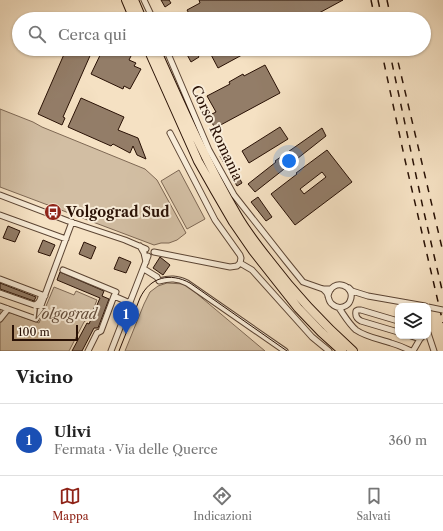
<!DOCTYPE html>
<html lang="it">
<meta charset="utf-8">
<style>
:root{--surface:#fff;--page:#f6f6f6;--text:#222;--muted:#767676;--line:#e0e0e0;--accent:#8f2418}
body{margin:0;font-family:"Libre Caslon Text",serif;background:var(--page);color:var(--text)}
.controls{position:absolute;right:12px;bottom:12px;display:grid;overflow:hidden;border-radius:8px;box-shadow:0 1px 3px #0004}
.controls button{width:36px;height:36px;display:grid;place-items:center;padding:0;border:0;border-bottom:1px solid var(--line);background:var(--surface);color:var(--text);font:20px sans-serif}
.scale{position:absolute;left:12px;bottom:10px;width:66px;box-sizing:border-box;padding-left:4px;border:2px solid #291105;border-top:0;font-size:11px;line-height:14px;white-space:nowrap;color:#291105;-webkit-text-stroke:3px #f8ecd8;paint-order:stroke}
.you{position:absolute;left:289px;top:161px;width:14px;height:14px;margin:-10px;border:3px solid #fff;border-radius:50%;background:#1a73e8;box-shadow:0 0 0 6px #1a73e833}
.badge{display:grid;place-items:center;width:26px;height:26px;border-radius:50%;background:var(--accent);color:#fff;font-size:13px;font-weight:700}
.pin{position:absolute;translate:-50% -33px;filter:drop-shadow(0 1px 2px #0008)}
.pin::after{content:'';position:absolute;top:21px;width:14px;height:12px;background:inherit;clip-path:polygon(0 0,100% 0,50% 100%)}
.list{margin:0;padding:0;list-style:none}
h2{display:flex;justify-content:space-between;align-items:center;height:52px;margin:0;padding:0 16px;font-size:17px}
h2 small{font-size:13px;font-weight:400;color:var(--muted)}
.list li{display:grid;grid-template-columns:26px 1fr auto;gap:12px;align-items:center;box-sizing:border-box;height:72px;padding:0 16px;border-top:1px solid var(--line)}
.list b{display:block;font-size:15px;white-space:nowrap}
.list p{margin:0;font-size:13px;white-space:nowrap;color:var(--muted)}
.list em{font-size:13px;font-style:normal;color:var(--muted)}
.icon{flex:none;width:22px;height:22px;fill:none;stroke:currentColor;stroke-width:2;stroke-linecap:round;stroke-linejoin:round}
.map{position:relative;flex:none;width:443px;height:351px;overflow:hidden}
.search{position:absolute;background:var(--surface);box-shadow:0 1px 3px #0004;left:12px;right:12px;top:12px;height:44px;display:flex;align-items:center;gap:10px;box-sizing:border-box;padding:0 14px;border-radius:22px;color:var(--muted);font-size:15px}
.sheet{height:124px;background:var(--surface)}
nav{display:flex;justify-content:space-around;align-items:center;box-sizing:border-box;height:56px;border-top:1px solid var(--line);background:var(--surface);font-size:11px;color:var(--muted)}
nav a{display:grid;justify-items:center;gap:2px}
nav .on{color:var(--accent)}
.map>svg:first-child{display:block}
.green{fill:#d2bea3;stroke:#7e6854}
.building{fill:#937d68;stroke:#291105;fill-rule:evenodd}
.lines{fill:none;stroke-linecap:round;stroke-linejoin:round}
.minor-casing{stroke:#5c4534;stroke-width:7}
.highway-casing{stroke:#291105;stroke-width:10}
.minor{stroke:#f8ecd8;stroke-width:5}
.highway{stroke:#f5e1c3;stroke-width:8}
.tram{stroke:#291105;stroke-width:1}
.rail{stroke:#291105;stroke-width:1.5;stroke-dasharray:7 7;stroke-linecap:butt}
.minor-bridge-casing{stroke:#5c4534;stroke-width:7;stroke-linecap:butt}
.minor-bridge{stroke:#f8ecd8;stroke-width:5}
.labels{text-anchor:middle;stroke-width:4;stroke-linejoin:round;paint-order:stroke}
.street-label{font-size:14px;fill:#291105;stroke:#f8ecd8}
.poi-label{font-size:14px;font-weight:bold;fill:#291105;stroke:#f8ecd8;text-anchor:start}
.park-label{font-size:14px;font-style:italic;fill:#644e3c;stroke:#f8ecd8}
</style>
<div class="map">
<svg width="443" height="351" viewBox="0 0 443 351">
<rect width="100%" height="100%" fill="#f5e1c3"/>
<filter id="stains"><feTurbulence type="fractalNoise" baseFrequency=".005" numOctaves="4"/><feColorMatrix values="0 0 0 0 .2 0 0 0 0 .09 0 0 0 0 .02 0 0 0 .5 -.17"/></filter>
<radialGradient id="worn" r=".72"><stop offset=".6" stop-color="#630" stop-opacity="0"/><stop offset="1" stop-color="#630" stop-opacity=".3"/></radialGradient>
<path class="green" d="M0,109L33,122L42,127L145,169L157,180L186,233L177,240L169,243H161L154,245L0,187Z
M179,170L205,219L187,229L161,181Z
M167,283L184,284L190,288L265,351H125L144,304L150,292L158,286Z
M54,287L74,295L76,291L97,300L90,317L84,322L69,351H0V309L39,323Z"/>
<path class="building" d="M161,0H169L171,3L165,7Z
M199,0H343L308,19H192L187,10L200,3Z
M69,49H93L63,117L65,118L62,125L38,114L65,52L67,53Z
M103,49H127L126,51L132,54L129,60L136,63L134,66L141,69L130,89L124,86L123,89L91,74Z
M184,49H194L199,57L191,62Z
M208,49H253L218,68Z
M265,65L280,93L215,128L208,116L216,112L207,96L230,84L229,82L243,74L244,76Z
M81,98L124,117L118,130L138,138L146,159L137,155L133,146L130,153L113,144L111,146L68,127Z
M280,127L288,139L249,163L242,151Z
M322,128L326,136L255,192L248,184L276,162L275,161Z
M327,150L352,182L295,225L271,194L297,174L296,173ZM322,172L326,177L304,194L300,189Z
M226,153L242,183L237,186L220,156Z
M258,197L272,217L266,221L251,202Z
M8,226L20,231L15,242L3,238Z
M43,240L55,245L50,256L38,252Z
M84,242L96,247L91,259L79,254Z
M119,257L131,262L126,273L114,269Z
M160,257L170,265L163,275L153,268Z
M60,272L104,291L102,296L109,299L98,328H94L82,351H72L87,323L89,324L100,298L57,280Z
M0,283L36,297L34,301L0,289Z"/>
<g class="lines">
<g class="minor-casing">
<path id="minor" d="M144,0L153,19
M166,49L209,150L234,195L286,261L303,282L323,289H331
M170,133L215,220L240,255L241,258L240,263
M0,195L68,221L125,240L146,249
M0,215L66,239
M140,246L144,253L146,262
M154,252L230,267L237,266L240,263
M240,263L252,270L312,337L329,351
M144,269L157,277L159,281C170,278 177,278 187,283L285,351
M63,270L116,292L114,296L130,303
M0,279L45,296
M349,288L352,291L368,296L425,306
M323,289C325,291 328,293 328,296C329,299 329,302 332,304C335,307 339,308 343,307C346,306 349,304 350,301C357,286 332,276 328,296
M0,293L34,305C38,304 40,301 41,297
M0,306L36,319L72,222
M339,308C344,315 349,324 356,330C366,337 379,339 391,343C398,345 405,348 411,351
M0,319L8,309
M398,321L361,310H358L356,311C355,316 357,319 361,321L398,332
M428,333L434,351
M411,336L420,339
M88,351L97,333L101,331L114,296
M111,351L148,256
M413,351L420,339L423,336"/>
</g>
<g class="highway-casing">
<path id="highway" d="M126,0L134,19
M134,0L142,19
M148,49L198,161L215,191L233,222L253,251L298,308L321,332L342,351
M156,49C181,105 206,162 237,215C246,231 258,246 269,260C294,293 322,323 353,351"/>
</g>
<use href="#minor" class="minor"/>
<use href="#highway" class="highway"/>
<path class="tram" d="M119,351L140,298C150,277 170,272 190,283L287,351"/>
<path class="rail" d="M371,0L375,19
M378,0L382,19
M387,0L391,19
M381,49L405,160L443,323
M389,49L423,208L443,294
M395,49L443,252"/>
<g class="minor-bridge-casing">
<path id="minor-bridge" d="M428,307L443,310"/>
</g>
<use href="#minor-bridge" class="minor-bridge"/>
</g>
<defs>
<g id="bus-disc" transform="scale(0.9)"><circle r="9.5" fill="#8f2418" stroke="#f8ecd8"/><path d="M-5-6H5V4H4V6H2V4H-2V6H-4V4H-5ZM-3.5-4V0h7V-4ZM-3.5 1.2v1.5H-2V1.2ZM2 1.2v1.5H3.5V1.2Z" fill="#fff"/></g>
</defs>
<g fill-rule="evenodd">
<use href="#bus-disc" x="53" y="212"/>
</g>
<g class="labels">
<g class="street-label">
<text transform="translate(217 133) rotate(65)" y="5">Corso Romania</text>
</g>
<g class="poi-label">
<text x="66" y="217">Volgograd Sud</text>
</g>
<g class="park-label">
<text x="65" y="319">Volgograd</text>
</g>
</g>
<rect width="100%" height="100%" filter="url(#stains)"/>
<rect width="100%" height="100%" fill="url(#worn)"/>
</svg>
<div class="controls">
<button><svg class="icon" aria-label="layers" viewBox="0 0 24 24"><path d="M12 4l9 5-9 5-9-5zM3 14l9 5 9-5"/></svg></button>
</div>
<div class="scale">100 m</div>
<div class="you"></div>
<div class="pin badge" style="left:126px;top:334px;background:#1a4fb4">1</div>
<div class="search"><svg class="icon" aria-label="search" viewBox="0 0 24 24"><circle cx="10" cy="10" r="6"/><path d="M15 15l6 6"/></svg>Cerca qui</div>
</div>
<section class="sheet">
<h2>Vicino<small></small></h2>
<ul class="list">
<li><span class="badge" style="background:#1a4fb4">1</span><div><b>Ulivi</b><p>Fermata · Via delle Querce</p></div><em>360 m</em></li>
</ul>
</section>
<nav>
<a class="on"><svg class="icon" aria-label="map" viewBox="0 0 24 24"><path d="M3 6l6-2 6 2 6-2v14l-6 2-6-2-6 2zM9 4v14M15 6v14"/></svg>Mappa</a>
<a><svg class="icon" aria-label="directions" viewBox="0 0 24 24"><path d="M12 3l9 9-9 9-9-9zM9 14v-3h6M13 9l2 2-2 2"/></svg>Indicazioni</a>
<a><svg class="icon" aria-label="saved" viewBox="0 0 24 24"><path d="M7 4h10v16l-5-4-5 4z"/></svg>Salvati</a>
</nav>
